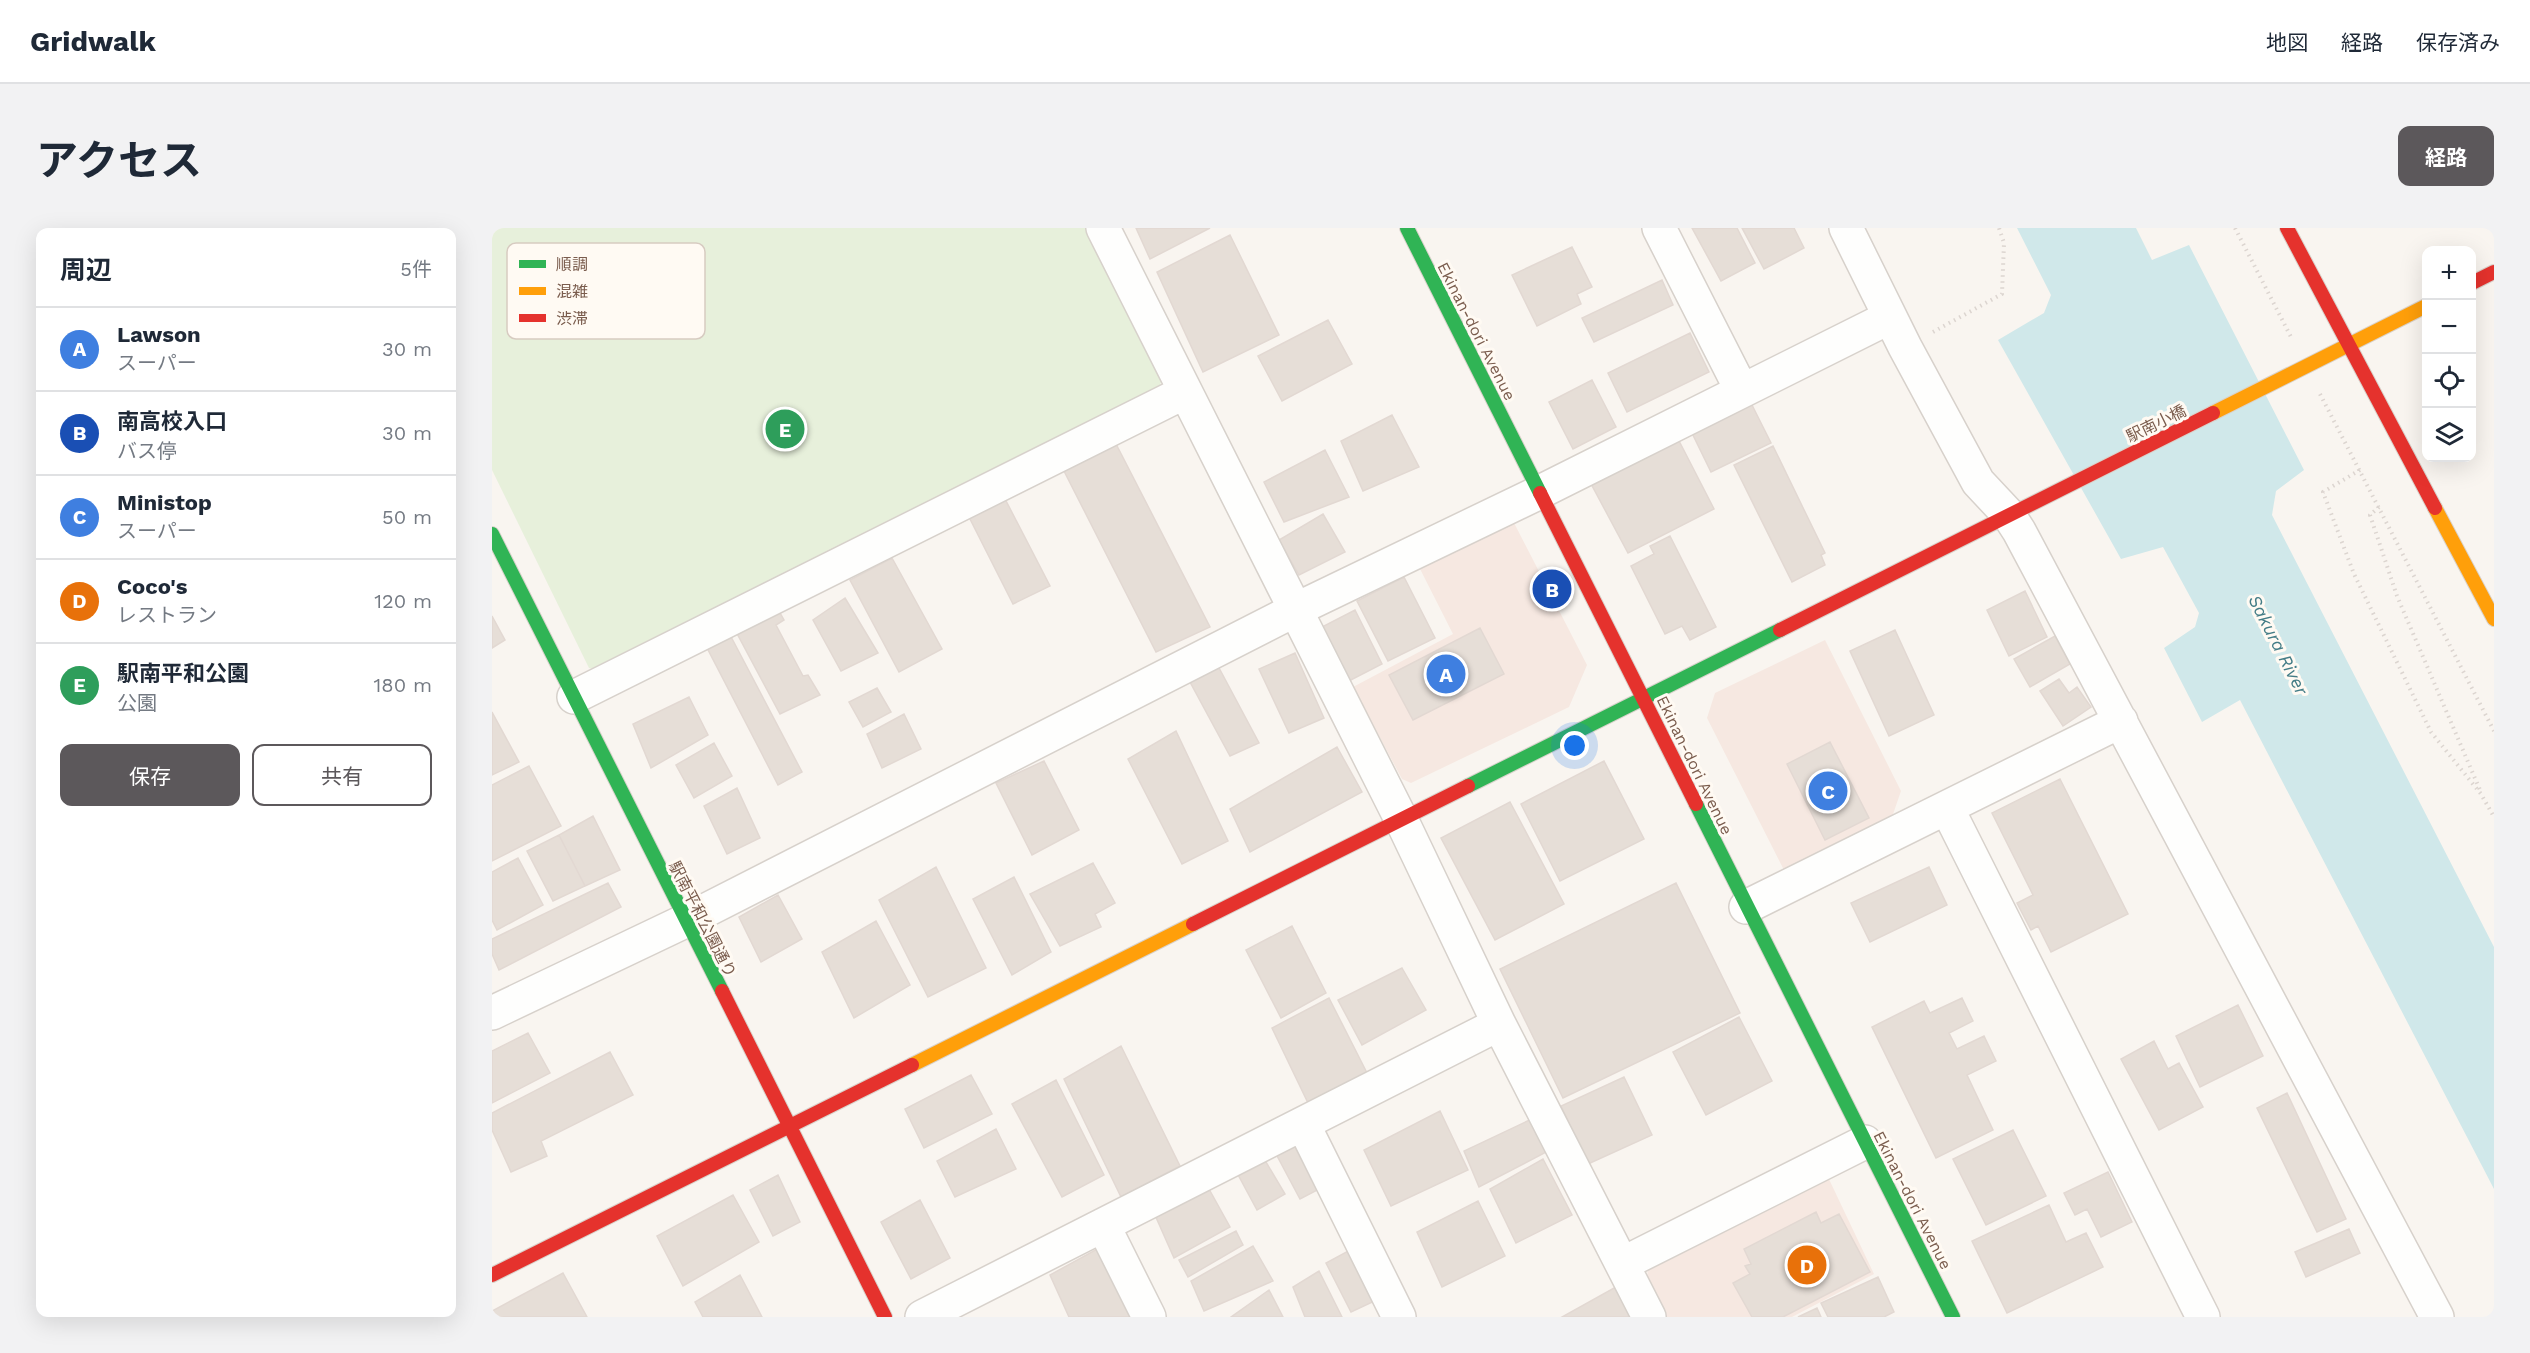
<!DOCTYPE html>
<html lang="ja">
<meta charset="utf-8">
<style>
:root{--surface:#fff;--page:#f2f2f3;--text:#1f2937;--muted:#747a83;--line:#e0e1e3;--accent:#5c585b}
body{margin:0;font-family:"Work Sans","Noto Sans JP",sans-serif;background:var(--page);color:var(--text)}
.controls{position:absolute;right:18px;top:18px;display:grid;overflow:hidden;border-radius:12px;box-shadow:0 6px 24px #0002}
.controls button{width:54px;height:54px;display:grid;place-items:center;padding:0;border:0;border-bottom:2px solid var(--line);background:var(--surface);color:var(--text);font:30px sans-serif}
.you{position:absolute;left:1083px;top:518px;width:21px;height:21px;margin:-15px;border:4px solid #fff;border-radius:50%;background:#1a73e8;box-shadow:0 0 0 9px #1a73e833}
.badge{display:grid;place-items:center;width:39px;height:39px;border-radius:50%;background:var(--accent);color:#fff;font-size:20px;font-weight:700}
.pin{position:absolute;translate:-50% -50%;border:3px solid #fff;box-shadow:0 2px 6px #0006}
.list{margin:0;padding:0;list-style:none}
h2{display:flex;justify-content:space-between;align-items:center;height:78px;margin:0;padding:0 24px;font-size:26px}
h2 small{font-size:20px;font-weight:400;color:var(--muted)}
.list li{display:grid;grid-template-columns:39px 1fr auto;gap:18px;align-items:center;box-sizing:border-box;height:84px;padding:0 24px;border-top:2px solid var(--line)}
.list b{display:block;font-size:22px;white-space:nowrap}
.list p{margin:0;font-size:20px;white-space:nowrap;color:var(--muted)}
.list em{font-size:20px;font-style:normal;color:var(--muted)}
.actions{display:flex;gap:12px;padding:18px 24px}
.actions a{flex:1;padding:14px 0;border:2px solid var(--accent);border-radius:12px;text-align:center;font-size:21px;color:var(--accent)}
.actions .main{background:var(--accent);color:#fff}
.icon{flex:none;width:33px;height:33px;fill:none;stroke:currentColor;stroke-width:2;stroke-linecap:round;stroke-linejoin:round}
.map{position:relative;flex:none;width:2002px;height:1089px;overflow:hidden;border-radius:12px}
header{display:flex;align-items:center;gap:36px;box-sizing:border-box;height:84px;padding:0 30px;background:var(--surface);border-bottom:2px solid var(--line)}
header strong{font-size:28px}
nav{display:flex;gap:33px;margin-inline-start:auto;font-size:21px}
.intro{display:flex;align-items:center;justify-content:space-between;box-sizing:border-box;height:144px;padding:0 36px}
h1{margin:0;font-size:42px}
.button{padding:15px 27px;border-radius:12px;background:var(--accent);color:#fff;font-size:21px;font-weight:700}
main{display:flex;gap:36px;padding:0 36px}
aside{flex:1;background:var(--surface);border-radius:12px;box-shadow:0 6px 24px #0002}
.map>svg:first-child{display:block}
.commercial{fill:#f6e8e1}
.green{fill:#e7f0db}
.water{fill:#d0e8ea}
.building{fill:#e6ded7;stroke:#e2d8d2;stroke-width:1.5}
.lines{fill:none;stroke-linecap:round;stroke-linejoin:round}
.street-casing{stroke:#d7d1cb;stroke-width:36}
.fast-casing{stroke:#d9d2cb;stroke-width:16}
.slow-casing{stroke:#d9d2cb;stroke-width:16}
.jam-casing{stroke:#d9d2cb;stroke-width:16}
.path{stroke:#dcd5d0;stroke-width:4;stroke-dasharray:1.5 4.5;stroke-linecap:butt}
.street{stroke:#fefefd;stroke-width:33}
.fast{stroke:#30b455;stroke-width:14}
.slow{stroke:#ff9f0a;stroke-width:14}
.jam{stroke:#e5322d;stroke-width:14}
.labels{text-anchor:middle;stroke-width:6;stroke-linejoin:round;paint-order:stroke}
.street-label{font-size:16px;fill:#7a5c4d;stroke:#fffaf3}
.water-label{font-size:18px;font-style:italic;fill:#437c86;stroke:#fffaf3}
.key{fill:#fffaf3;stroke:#d7cbc1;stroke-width:1.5}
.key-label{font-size:16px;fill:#7a5c4d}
</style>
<header>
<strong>Gridwalk</strong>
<nav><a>地図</a><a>経路</a><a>保存済み</a></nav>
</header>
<div class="intro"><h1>アクセス</h1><a class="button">経路</a></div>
<main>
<aside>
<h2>周辺<small>5件</small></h2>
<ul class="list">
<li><span class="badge" style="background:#3f7fe0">A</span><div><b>Lawson</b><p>スーパー</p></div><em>30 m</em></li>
<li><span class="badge" style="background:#1a4fb4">B</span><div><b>南高校入口</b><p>バス停</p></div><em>30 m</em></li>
<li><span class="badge" style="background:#3f7fe0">C</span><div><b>Ministop</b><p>スーパー</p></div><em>50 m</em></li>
<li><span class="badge" style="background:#e8710a">D</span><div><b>Coco's</b><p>レストラン</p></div><em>120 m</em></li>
<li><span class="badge" style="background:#2e9e5b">E</span><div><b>駅南平和公園</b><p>公園</p></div><em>180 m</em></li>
</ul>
<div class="actions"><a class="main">保存</a><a>共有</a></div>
</aside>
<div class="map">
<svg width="2002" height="1089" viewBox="0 0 2002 1089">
<rect width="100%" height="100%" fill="#f9f5f0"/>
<path class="commercial" d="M1020,291L1095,437L1077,479L919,555L910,551L861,459L961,406L926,337Z
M1333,412L1409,563L1399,592L1294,646L1215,490L1223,465Z
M1335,947L1382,1046L1300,1089H1171L1155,1056L1156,1037Z"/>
<path class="green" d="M0,0H594L671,148L667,160L114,443L97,440L0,242Z"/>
<path class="water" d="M1525,0H1644L1660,32L1697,17L1812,242L1784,263L1780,287L2002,719V961L1748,472L1710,494L1672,420L1703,399L1707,385L1671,319L1629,331L1506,112L1552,85L1559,67Z"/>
<path class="building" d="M644,0H718L658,31Z
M1200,0H1245L1263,35L1229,53Z
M1250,0H1302L1312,20L1272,41Z
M738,7L787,107L711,144L665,44Z
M1080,19L1100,59L1085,66L1089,76L1045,98L1020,47Z
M1170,52L1181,77L1102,114L1090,90Z
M836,92L860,136L790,173L766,128Z
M1198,105L1217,144L1135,184L1116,145Z
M1100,152L1124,199L1081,221L1057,174Z
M1259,175L1279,215L1219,244L1200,205Z
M900,187L927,239L871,263L849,213Z
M1184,207L1222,281L1136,325L1097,252Z
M622,212L718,399L664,424L571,241Z
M1281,218L1333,325L1329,327L1333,337L1300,354L1242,237Z
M833,222L857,269L792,294L772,254Z
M511,267L558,358L521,376L475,285Z
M831,286L853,324L807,347L787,312Z
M1178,308L1224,399L1198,412L1190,398L1173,406L1139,338L1162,326L1158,318Z
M400,330L450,421L407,444L358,352Z
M912,349L943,410L896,433L865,373Z
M1533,363L1555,409L1517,428L1495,382Z
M353,370L386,425L349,443L321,392Z
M283,376L292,392L284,397L311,448L316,447L328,467L288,486L241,398Z
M863,382L890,436L855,454L828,400Z
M0,388L13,412L0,420Z
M988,400L1012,446L921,492L897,447Z
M1403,402L1442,487L1397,508L1358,423Z
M236,403L310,544L286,557L213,416Z
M1563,408L1578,436L1538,459L1522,431Z
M803,425L832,490L797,505L767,441Z
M726,438L767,515L738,528L698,454Z
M1567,451L1577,465L1585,459L1599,479L1571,498L1548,463Z
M385,460L399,484L371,499L357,474Z
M197,469L216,507L159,540L141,496Z
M0,484L27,534L0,547Z
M412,486L429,521L390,540L375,506Z
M684,503L736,613L690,636L636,531Z
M1338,514L1377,590L1333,612L1295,536Z
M222,515L240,548L202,570L184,537Z
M845,519L870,564L758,624L738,581Z
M552,533L587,602L540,627L504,555Z
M1112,533L1152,611L1068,653L1029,576Z
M37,538L69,598L0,633V557Z
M1568,551L1636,686L1559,724L1546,698L1539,702L1525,675L1541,667L1500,585Z
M245,560L268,610L235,626L212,578Z
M1018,574L1072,676L1003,712L949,610Z
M101,588L128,642L93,658L67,607Z
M67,607L93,658L61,673L35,623Z
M26,630L51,677L5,702L0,692V644Z
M601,635L623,675L603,686L609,699L568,718L538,666Z
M444,639L494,740L436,769L387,672Z
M1437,639L1455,677L1378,714L1359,675Z
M522,649L559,724L520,747L481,671Z
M116,655L129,679L7,742L0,726V711Z
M1184,655L1248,785L1071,870L1008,741Z
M286,667L310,711L269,734L247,689Z
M384,693L418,757L362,790L330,724Z
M800,698L834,765L789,790L754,722Z
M910,740L934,782L870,817L846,772Z
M837,770L876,847L817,877L780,800Z
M1470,770L1481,793L1457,805L1465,821L1492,808L1504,833L1475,847L1501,902L1444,930L1380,799L1432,773L1438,785Z
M1746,777L1771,828L1708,859L1684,808Z
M1247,789L1280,853L1214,887L1181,824Z
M36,805L58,845L0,875V823Z
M1662,813L1676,841L1687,835L1711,879L1667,902L1629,831Z
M629,818L688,938L629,969L572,851Z
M118,824L141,867L49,913L55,928L19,944L0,902V885Z
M479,847L500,886L432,920L413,881Z
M1132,849L1160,907L1096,936L1069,878Z
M564,852L612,947L570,969L520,876Z
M1795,865L1854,991L1825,1004L1765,880Z
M948,883L976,942L899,978L872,922Z
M1044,889L1060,921L987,959L972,923Z
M504,901L524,941L463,969L445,933Z
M1521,902L1554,968L1494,997L1461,931Z
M808,909L833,958L808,971L783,924Z
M771,929L793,966L765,982L743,941Z
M1051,931L1080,987L1024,1015L998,961Z
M1616,944L1640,994L1609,1009L1595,981L1583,987L1572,965Z
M286,947L308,994L281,1008L258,962Z
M717,961L738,999L682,1030L663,987Z
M241,967L267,1014L191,1058L165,1008Z
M428,972L458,1030L419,1051L389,994Z
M986,973L1013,1028L950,1059L925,1004Z
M1557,977L1574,1014L1594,1005L1611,1039L1515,1085L1480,1013Z
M1324,984L1329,995L1347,986L1378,1044L1291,1089H1260L1241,1055L1258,1046L1253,1038L1259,1036L1252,1021Z
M1857,1001L1868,1025L1814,1049L1803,1024Z
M744,1003L751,1017L696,1049L687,1032Z
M761,1018L781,1053L712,1083L699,1053Z
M607,1020L642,1089H577L558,1047Z
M860,1021L887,1071L859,1084L834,1035Z
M827,1043L850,1089H813L801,1059Z
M71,1045L95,1089H0V1083Z
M248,1047L270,1089H211L203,1074Z
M1386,1049L1402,1084L1392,1089H1336L1329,1075Z
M1131,1055L1146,1083L1135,1089H1070Z
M777,1062L791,1089H739Z
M1325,1080L1329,1089H1306Z"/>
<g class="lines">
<g class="street-casing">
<path id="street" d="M611,0L909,591L1007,796L1157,1089
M1167,0L1249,161
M1354,0L1413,119L1486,254L1516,286L1527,303L1945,1089
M82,469L693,164
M1455,580L1711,1089
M1254,679L1629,493
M0,785L193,693L803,382L1048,264L1398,89
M811,896L907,1089
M611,997L657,1089
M1130,1036L1373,914
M430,1089L1007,796"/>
</g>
<g class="fast-casing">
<path id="fast" d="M915,0L1048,265
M0,306L230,763
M976,558L1288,402
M1204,576L1461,1089"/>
</g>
<g class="slow-casing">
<path id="slow" d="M1721,185L1934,78
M1943,280L2002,391
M420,837L701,696"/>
</g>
<g class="jam-casing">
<path id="jam" d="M1795,0L1943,280
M1980,55L2002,44
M1048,265L1204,576
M1288,402L1721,185
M701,696L976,558
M230,763L393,1089
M0,1047L420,837"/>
</g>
<path class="path" d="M1743,0L1799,109
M1441,104L1510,66L1512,15L1507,0
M1828,166L2002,503
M1868,242L1831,264L1862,346L1939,504L1989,566L2002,589
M1887,279L1878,287L1905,368L1988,562"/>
<use href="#street" class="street"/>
<use href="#fast" class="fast"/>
<use href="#slow" class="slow"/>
<use href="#jam" class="jam"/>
</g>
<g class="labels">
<g class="street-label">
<text transform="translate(985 103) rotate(63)" y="6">Ekinan-dori Avenue</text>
<text transform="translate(1664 195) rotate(-26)" y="6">駅南小橋</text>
<text transform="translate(1203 537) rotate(64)" y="6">Ekinan-dori Avenue</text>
<text transform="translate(211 691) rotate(63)" y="6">駅南平和公園通り</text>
<text transform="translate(1421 972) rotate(63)" y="6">Ekinan-dori Avenue</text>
</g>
<g class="water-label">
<text transform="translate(1786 417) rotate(63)" y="6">Sakura River</text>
</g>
</g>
<rect x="15" y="15" width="198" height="96" rx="9" class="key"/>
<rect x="27" y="32" width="27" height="8" fill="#30b455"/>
<rect x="27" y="59" width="27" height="8" fill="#ff9f0a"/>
<rect x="27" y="86" width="27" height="8" fill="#e5322d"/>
<g class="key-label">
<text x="64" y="42">順調</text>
<text x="64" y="69">混雑</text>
<text x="64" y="96">渋滞</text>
</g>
</svg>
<div class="controls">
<button>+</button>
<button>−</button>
<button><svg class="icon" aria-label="locate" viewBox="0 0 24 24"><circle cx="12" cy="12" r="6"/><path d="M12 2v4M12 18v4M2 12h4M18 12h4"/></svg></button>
<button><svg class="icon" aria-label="layers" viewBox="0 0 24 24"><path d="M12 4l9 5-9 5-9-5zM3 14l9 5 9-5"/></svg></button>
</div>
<div class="you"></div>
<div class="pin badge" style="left:954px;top:446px;background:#3f7fe0">A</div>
<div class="pin badge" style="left:1060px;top:361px;background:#1a4fb4">B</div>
<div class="pin badge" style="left:1336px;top:563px;background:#3f7fe0">C</div>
<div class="pin badge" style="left:1315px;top:1037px;background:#e8710a">D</div>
<div class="pin badge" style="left:293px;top:201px;background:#2e9e5b">E</div>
</div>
</main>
